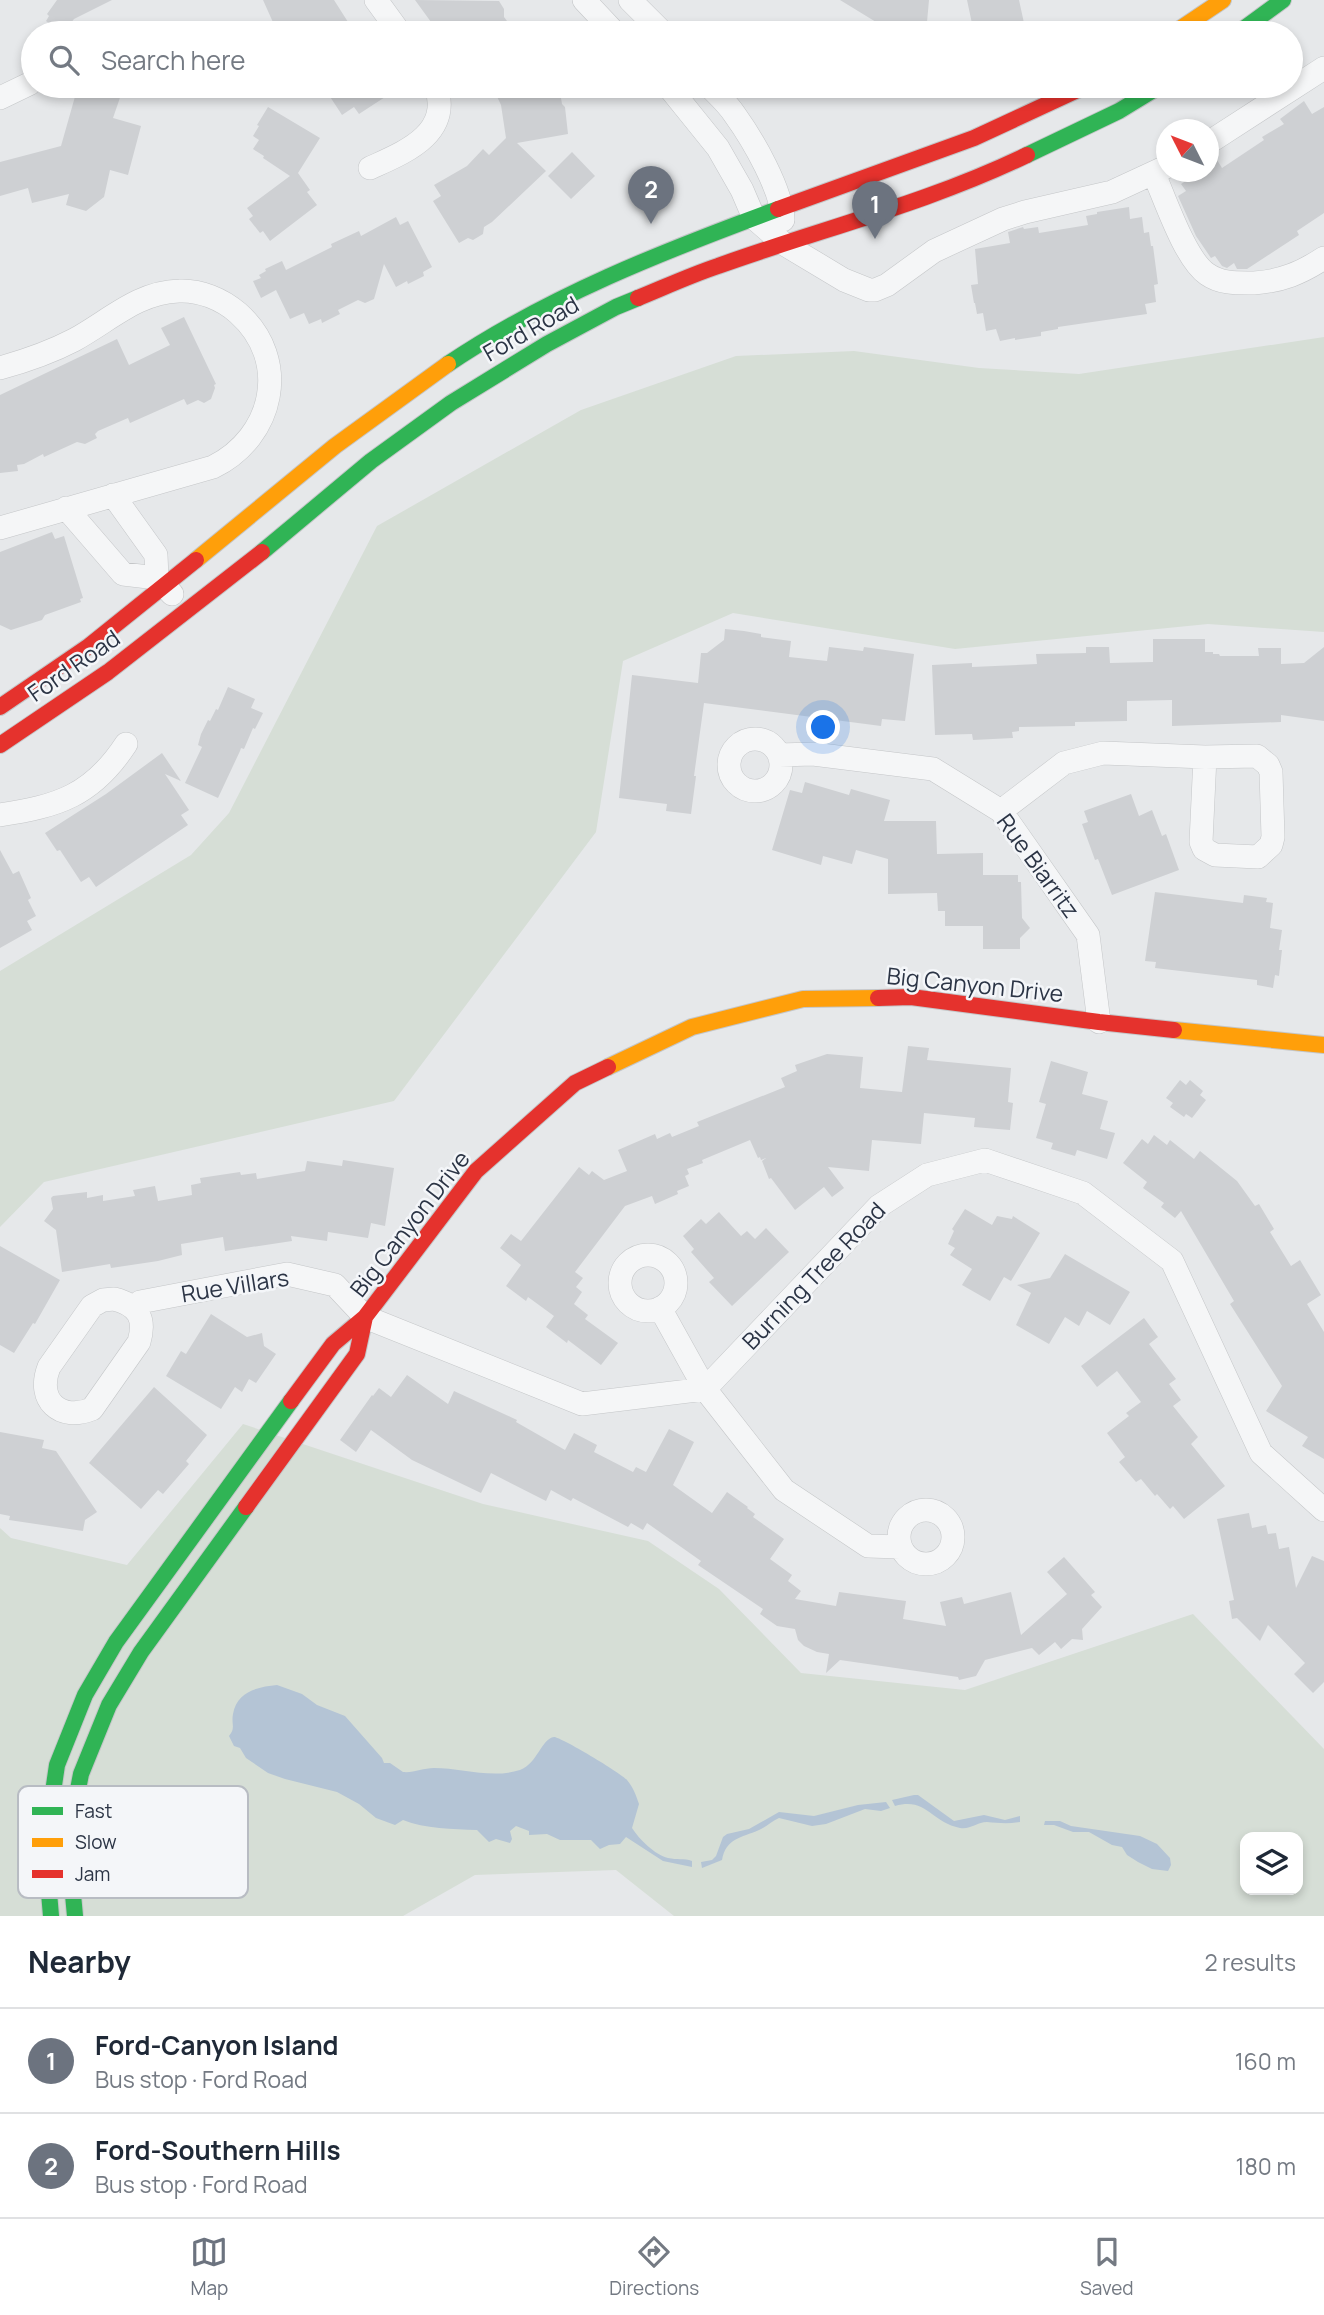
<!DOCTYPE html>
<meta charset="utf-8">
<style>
:root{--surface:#fff;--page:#f2f2f3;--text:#1f2937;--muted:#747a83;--line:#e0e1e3;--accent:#6c737f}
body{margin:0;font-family:Manrope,sans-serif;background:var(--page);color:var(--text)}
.controls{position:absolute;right:21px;bottom:21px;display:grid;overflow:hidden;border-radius:14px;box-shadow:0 4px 10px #0003}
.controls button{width:63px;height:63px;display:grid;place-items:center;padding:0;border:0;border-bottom:2px solid var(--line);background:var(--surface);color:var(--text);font:35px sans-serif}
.compass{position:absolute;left:1156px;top:119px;width:63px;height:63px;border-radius:50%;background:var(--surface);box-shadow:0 4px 10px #0003;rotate:312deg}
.you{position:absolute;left:824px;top:728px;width:24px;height:24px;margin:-18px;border:5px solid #fff;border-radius:50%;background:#1a73e8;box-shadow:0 0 0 10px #1a73e833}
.badge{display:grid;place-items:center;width:46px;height:46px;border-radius:50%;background:var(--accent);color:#fff;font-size:23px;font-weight:700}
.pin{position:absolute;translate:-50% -58px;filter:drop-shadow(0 2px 4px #0008)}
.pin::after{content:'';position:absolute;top:37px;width:24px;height:21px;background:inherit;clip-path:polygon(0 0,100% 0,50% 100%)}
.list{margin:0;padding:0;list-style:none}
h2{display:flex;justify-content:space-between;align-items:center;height:91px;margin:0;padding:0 28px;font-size:30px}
h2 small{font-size:23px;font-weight:400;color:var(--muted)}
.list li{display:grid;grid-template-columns:46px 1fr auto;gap:21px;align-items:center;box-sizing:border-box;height:105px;padding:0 28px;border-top:2px solid var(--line)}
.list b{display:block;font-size:26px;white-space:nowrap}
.list p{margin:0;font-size:23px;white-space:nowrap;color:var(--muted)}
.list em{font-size:23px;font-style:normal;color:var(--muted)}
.icon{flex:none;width:38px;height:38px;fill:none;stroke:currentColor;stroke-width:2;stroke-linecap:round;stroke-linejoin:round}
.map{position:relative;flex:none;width:1324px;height:1916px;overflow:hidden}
.search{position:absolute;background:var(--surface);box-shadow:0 4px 10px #0003;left:21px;right:21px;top:21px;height:77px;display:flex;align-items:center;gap:18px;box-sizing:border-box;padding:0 24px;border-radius:38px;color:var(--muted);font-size:26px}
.sheet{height:301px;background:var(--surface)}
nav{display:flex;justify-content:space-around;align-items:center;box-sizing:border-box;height:98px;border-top:2px solid var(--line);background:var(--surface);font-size:19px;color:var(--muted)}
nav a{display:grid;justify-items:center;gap:4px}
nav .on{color:var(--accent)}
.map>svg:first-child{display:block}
.green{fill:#d6ded6;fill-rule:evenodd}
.water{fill:#b4c4d5}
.building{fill:#ced0d3}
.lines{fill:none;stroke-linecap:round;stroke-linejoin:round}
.street-casing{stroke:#c4c6c8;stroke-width:24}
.fast-casing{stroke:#c4c6c8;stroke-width:18}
.slow-casing{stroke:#c4c6c8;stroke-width:18}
.jam-casing{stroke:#c4c6c8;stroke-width:18}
.street{stroke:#f5f6f7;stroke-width:23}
.fast{stroke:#30b455;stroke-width:16}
.slow{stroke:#ff9f0a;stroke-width:16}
.jam{stroke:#e5322d;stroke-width:16}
.labels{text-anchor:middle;stroke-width:5;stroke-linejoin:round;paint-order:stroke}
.street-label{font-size:23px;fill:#2b3445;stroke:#f4f6f9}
.key{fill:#f4f6f9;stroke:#b8bcc3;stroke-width:2}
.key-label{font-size:19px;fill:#2b3445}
</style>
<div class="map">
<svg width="1324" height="1916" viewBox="0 0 1324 1916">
<rect width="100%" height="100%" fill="#e6e8ea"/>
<path class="green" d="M1324,337V632L1208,624L955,649L733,613L623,661L596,832L394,1101L44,1182L0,1227V971L191,855L229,813L377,526L581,410L736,356L854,351L979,368L1079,374Z
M243,1424L483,1504L648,1541L719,1589L801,1673L965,1690L1193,1614L1324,1749V1916H674L616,1870L475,1875L403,1916H0V1528L11,1538L127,1565ZM1245,1837H1298V1890H1245Z"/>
<path class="water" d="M277,1685L302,1694L317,1705L345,1716L382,1758L384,1763H390L403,1772C414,1773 423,1768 434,1768C461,1768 492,1779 520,1770C538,1763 541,1739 554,1737C559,1736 621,1773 627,1780C633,1787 636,1795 639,1804L632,1828C639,1839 655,1855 668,1858C677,1860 684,1858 692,1861V1867L663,1861L626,1837L620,1844L609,1845L600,1849L591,1840H560L547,1834L529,1835V1831L516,1826L510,1831L512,1839L510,1843L496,1839L489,1842L477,1830C453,1829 425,1829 403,1820L395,1825L376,1818L359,1804L337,1792L285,1779L268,1773L246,1758L240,1748L234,1746L229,1736C236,1728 231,1724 233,1714C237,1691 258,1687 277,1685Z
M914,1795H918L954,1821L984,1815L1005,1820L1020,1816V1822C1008,1824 998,1823 987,1822C977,1822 970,1830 960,1828C930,1822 927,1797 895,1806L892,1800Z
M886,1802L890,1808L881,1811L865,1809L826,1824L812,1826L779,1818C772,1821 766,1827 759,1830C741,1838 726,1838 722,1860L702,1868L701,1862L712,1860L716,1856L723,1837L727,1834L749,1829L779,1812L814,1816L858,1805Z
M1045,1821H1060L1071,1826L1140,1836L1157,1844L1170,1858L1171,1865L1168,1871L1152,1869L1138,1862L1127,1855L1122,1847L1112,1845L1089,1832H1073L1054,1825H1044Z"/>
<path class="building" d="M57,0H112L74,19L67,28L65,26L61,31L46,21L49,16L47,14Z
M263,0H334L355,33H317L310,22L290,33H283L279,27L276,29Z
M415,0L499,1L504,9V17L516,33H439Z
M840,0H929L926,33H876V22Z
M967,0H1019L1024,23L994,29L992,33H974Z
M78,86H124L113,118L141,126L128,175L110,170L104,197L86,211L66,205L69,194L32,203L28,188L0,196V162L61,146Z
M323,86H402L359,114L354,107L342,115Z
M492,86H559L562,104L565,107L568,134L517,143L546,171L492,222L484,227L483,234L473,240L468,238L459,243L433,201L441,196L434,185L467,166L483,149L489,155L506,138L501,105Z
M1304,101L1312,114L1324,107V213L1297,231L1299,235L1247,269H1237L1234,263L1227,268L1222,266L1215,256L1211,258L1196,236L1178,196L1186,191L1181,184L1200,172H1208V166L1217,160L1222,168L1264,140L1262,137L1284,124L1280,119Z
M268,107L320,138L298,173L310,190L307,192L317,205L270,241L263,231L260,233L249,219L253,216L247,208L290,176L263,158L264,156L253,149L259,140L253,136L259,126L257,125Z
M572,152L595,176L571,199L548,176Z
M1129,207L1130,219L1142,217L1144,233L1149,232L1151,246H1153L1158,284L1154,285L1156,302L1145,304L1147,314L1058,327V329L1041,332V336L1015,340V338L1000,341L996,329L986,331L983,313L977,314L975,303H974L971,285L978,284L975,249L1010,243L1008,232L1023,227L1024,229L1038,227L1039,233L1088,225L1086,216L1097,214V212Z
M396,217L400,225L408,221L432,267L423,272L424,276L408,284L407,281L396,287L384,264L374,299L365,303L358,300L338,310L340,314L322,323L321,319L309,324L304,313L290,319L276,290L261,298L253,281L261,278L259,275L266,271L265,269L282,261L286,270L332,247L331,244L359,231L361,236Z
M184,317L216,384L214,385L215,388L211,399L204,403L198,400L187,405L184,399L130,423L128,418L98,431L95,434L97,438L85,444L77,442L44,457L43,454L24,464L17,465L18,471L0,473V395L117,339L129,365L170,345L161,328Z
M52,532L55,539L64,536L83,598L80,599L81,602L45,615L42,620L11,630L0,625V552Z
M725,629L744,631L761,634V637L791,641L789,657L827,661L829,647L863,651L864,647L914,654L905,721L882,719L881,726L704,703L694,776H696L691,814L666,811L667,804L619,798L632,675L698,683L701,653H707L724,640Z
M1153,639H1205V652H1213V654H1219L1220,656H1259L1258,648H1281V664L1304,663L1324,647V721L1281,715V722L1172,726V700L1127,701V721L1075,722V726L1019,727V731L1012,732L1013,738L973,740L972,734L935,735L932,665L972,663V667L1037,664L1036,654L1086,653V647H1109L1110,663L1153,662Z
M228,687L255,699L251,708L263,713L255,729L253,728L244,749L241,748L240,751L218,798L185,783L202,747L198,745L201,734L208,720L210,721L216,709L218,710Z
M162,753L181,781L165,774L189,810L181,815L188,825L96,887L89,877L81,882L60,850L57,851L45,833L106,794Z
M805,782L849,795L851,789L890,800L884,821H936L937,854L983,853V875H1018V882H1021L1022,918L1030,928L1020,938V949H983V926H945V911H938L937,893L888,894V859L856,850L852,864L823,856L821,865L772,850L790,790L802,793Z
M1131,794L1139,816L1152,810L1162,836L1166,834L1179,870L1112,895L1098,859L1095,860L1082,824L1088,822L1084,811Z
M0,850L13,874L19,871L31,898L28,900L36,916L27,921L32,930L0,948Z
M1155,892L1243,903L1244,895L1267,898L1266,902L1273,903L1270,928L1282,930L1279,950H1282L1279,976L1275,975L1273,988L1257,985V980L1155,968L1156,962L1145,961Z
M908,1046L929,1048L927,1060L1011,1068L1008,1102L1013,1103L1010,1130L974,1127L975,1118L924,1113L921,1144L872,1140L869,1171L828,1167L844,1188L832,1197L824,1187L795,1210L771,1178L769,1179L762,1161L766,1158L761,1160L760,1157L758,1158L750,1140L702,1160L703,1163L687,1169L689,1174L685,1176L689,1186L677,1191L678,1194L655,1204L652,1196L625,1206L575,1272L583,1278L576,1287L582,1292L574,1304L588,1315L585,1319L618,1343L601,1365L568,1340L567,1343L546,1327L554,1316L528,1297L526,1301L506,1286L521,1265L500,1248L511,1234L521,1241L579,1167L589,1175L592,1171L604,1180L627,1171L618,1150L655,1134L657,1139L670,1133L672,1137L699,1126L697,1122L785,1087L781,1078L797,1071L795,1065L827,1054L863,1057L860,1088L902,1092Z
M1051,1061L1088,1072L1082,1094L1108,1101L1100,1129L1115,1133L1107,1159L1077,1150L1075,1156L1051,1149L1053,1143L1036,1138L1046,1104L1039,1102Z
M1180,1080L1186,1085L1190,1080L1203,1091L1200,1095L1206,1100L1192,1118L1186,1114L1184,1117L1170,1107L1173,1103L1166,1098Z
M1154,1135L1167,1145L1170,1140L1194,1159L1200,1151L1237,1181L1255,1206L1259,1204L1274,1229L1270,1232L1291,1266L1300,1260L1321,1295L1307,1304L1324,1332V1459L1302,1446L1308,1437L1266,1411L1282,1386L1230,1304L1234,1301L1181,1211L1175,1218L1161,1207L1164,1203L1143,1188L1147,1182L1123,1163L1142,1139L1148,1144Z
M343,1160L394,1168L385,1226L371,1223L368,1238L328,1232L327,1241L291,1236L292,1241L225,1251L223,1237L181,1244L182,1255L158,1261L111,1268L110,1264L62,1272L56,1230L44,1221L53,1209L51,1198L53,1196L87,1192V1198L103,1195V1201L135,1196L133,1190L155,1186L158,1201L192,1195L191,1185L201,1183L200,1178L240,1172L241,1175L256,1173L257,1179L305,1171L307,1161L342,1166Z
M965,1209L992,1225L997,1216L1012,1219L1013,1216L1040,1233L1011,1281L1004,1277L990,1301L962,1285L972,1269L950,1255L955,1248L948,1244L954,1231L952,1229Z
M719,1212L741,1236L747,1231L755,1239L766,1228L789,1252L732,1306L709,1282L714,1278L691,1252L694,1249L683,1236L701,1219L706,1224Z
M0,1246L60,1280L35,1324L33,1323L14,1353L0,1345Z
M1065,1254L1130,1292L1110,1325L1087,1311L1079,1326L1065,1317L1049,1344L1016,1325L1031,1293L1017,1285L1050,1278Z
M211,1314L247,1337L262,1333L264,1346L276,1354L256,1383L249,1379L242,1392L235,1387L221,1409L166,1376L181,1351L186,1354Z
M1144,1318L1158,1337L1149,1344L1176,1379L1169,1384L1181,1400L1173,1406L1198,1437L1191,1444L1225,1486L1184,1519L1173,1506L1170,1509L1157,1494L1155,1496L1141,1479L1136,1482L1119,1462L1125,1457L1107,1433L1129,1416L1126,1413L1141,1402L1117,1371L1097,1387L1081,1366Z
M407,1375L448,1404L454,1391L517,1420L516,1422L565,1450L574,1433L597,1445L594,1452L633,1472L636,1467L646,1472L669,1429L694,1442L673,1485L712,1513L727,1492L748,1507L747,1508L755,1514L753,1517L784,1539L770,1559L792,1575L788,1581L801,1591L795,1599L836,1606L839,1592L906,1601L903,1619L946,1626L940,1602L962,1597L964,1604L1011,1592L1021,1635L1067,1594L1047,1572L1064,1557L1095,1592L1091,1595L1102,1607L1082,1629L1083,1640L1072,1639L1061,1649L1055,1642L1039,1655L1032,1648L985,1660L976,1676L959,1680L958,1677L840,1660L826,1673L829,1654L817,1652L804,1646L798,1640L795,1629L777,1626L760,1614L763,1609L698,1565L701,1561L647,1523L643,1530L631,1523L628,1527L573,1498L571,1501L551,1490L546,1501L491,1473L481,1493L412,1460L371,1430L356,1452L340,1440L372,1395L373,1396L379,1388L391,1397Z
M154,1387L207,1435L186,1461L189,1464L163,1494L158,1490L141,1509L89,1463Z
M0,1432L44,1440L42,1448L56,1451L97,1512L85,1520L83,1531L9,1520L10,1516L0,1514Z
M1249,1513L1252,1528L1266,1525L1268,1534L1276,1533L1279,1549L1289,1547L1296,1588L1312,1556L1324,1561V1682L1313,1693L1294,1674L1305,1663L1268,1625L1260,1641L1237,1618L1232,1619L1229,1601L1234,1600L1217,1519Z"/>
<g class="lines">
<g class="street-casing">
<path id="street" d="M376,0L400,33
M584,0L615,33
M630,0L663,33
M668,86L718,148L742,190L754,218L784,244L844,280L869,290H875L887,285L934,251L1003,219L1025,212L1112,192L1166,167
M709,86C718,95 728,104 735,115C753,140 782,190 783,220
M0,98L29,84
M1208,143L1324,68
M370,168C405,152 452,134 436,86
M1154,174C1165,199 1185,259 1207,274C1221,284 1237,283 1254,283C1282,281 1301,273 1324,258
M0,368C25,361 51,352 74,340C109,321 138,292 179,291C200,290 222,299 238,313C291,360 274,437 213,467L0,528
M113,495L156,555L157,578
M66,508L123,574L157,578L172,594
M729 765a26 26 0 1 1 52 0a26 26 0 1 1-52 0Z
M779,755L813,754L933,769L1001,811L1088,935L1099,1022
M1001,811L1064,763L1103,753L1205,757L1257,756L1268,765L1271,772L1273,837L1271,845L1258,857L1215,855L1204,849L1201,842L1205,757
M0,815C58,806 92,796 126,744
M620 1283a28 28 0 1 1 56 0a28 28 0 1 1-56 0Z
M114,1299C138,1305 146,1318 139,1342L92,1409C60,1422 36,1400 49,1367L92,1306L103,1300Z
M660,1308L705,1389L784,1490L868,1546L900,1547
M135,1309L140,1302L287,1274L335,1285L365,1317L582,1404L705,1389L879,1206L927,1175L985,1160L1083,1193L1172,1261L1261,1453L1324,1510
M899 1537a27 27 0 1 1 54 0a27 27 0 1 1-54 0Z"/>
</g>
<g class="fast-casing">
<path id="fast" d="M1238,33L1283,0
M1027,155L1119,111L1160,86
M448,364C549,296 664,251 778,209
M262,552L371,461L451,403L547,344L616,307L638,298
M51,1916L45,1846L57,1765L85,1695L116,1642L291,1401
M75,1916L68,1841L81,1774L109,1705L141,1652L246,1507"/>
</g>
<g class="slow-casing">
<path id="slow" d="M1174,33L1223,0
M196,560L335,446L448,364
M1174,1030L1324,1045
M608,1067L692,1027L803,999L878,998"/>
</g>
<g class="jam-casing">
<path id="jam" d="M778,209L974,138L1086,86
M638,298C665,287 691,275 718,266C821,229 928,203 1027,155
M0,707L89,646L196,560
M0,745L108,672L262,552
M878,998L911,997L1099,1022L1174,1030
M291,1401L333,1344L365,1317L476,1171L575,1083L608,1067
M246,1507L357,1354L365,1317"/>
</g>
<use href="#street" class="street"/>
<use href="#fast" class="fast"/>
<use href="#slow" class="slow"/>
<use href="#jam" class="jam"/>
</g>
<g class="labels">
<g class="street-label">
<text transform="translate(531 329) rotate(-30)" y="8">Ford Road</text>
<text transform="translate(74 666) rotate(-35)" y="8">Ford Road</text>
<text transform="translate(1038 866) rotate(54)" y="8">Rue Biarritz</text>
<text transform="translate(975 985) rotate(6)" y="8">Big Canyon Drive</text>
<text transform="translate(410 1224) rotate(-52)" y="8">Big Canyon Drive</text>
<text transform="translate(814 1276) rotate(-46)" y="8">Burning Tree Road</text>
<text transform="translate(235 1286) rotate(-9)" y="8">Rue Villars</text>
</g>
</g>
<rect x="18" y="1786" width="230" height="112" rx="10" class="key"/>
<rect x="32" y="1807" width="31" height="8" fill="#30b455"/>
<rect x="32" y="1838" width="31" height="9" fill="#ff9f0a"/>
<rect x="32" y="1870" width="31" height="8" fill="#e5322d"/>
<g class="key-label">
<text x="75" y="1818">Fast</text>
<text x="75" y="1849">Slow</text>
<text x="75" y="1881">Jam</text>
</g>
</svg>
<div class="controls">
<button><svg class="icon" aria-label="layers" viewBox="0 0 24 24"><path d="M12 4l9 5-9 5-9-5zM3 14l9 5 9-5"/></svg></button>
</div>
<svg class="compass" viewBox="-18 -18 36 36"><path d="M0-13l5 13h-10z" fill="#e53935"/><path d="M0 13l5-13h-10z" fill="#747a83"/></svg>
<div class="you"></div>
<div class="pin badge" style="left:875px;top:239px">1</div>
<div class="pin badge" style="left:651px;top:224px">2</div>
<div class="search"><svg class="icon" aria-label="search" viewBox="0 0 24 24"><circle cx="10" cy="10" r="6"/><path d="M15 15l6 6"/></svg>Search here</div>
</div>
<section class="sheet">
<h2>Nearby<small>2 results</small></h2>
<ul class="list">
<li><span class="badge">1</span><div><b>Ford-Canyon Island</b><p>Bus stop · Ford Road</p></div><em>160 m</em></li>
<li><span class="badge">2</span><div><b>Ford-Southern Hills</b><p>Bus stop · Ford Road</p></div><em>180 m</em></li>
</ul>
</section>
<nav>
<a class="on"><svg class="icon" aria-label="map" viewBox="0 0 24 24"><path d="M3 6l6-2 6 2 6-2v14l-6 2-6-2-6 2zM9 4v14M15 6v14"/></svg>Map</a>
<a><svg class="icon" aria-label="directions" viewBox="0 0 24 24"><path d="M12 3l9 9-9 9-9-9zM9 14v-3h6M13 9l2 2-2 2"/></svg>Directions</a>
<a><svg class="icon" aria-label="saved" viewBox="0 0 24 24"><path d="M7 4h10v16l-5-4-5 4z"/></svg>Saved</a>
</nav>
